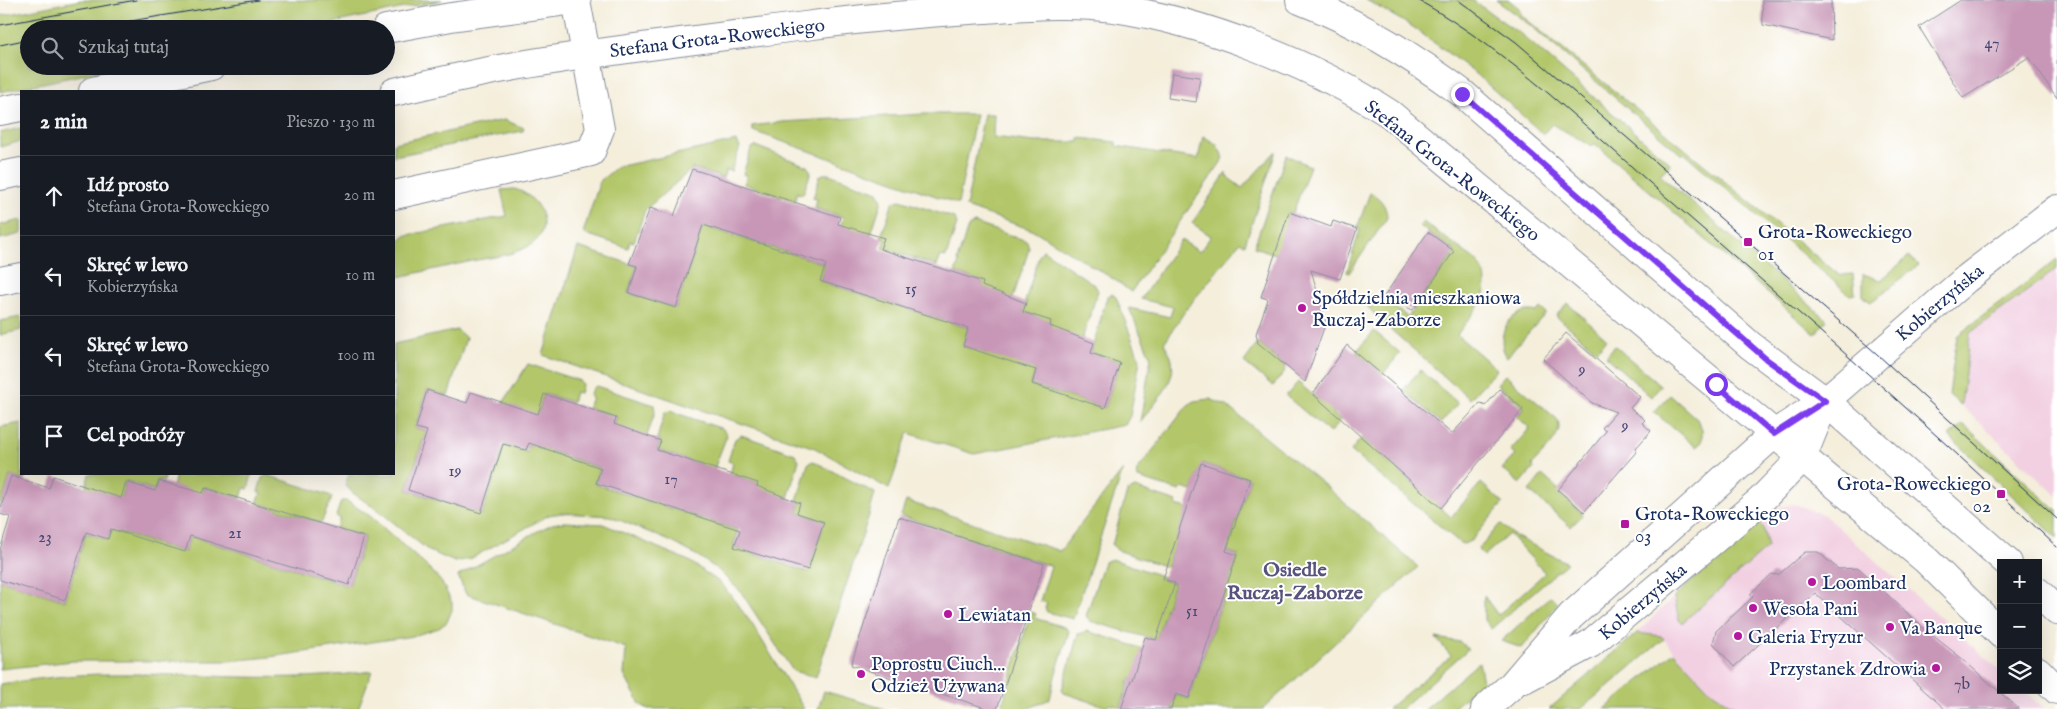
<!DOCTYPE html>
<html lang="pl">
<meta charset="utf-8">
<style>
:root{--surface:#171b24;--page:#20242c;--text:#f1f3f6;--muted:#9ea1a6;--line:#363941}
body{margin:0;font-family:"IM FELL English",serif;background:var(--page);color:var(--text)}
.controls{position:absolute;right:15px;bottom:15px;display:grid;overflow:hidden;border-radius:0px;box-shadow:0 5px 20px #0002}
.controls button{width:45px;height:45px;display:grid;place-items:center;padding:0;border:0;border-bottom:1px solid var(--line);background:var(--surface);color:var(--text);font:25px sans-serif}
.stop{position:absolute;width:15px;height:15px;margin:-11px;border:4px solid #7c3aed;border-radius:50%;background:#fff}
.stop.end{background:#7c3aed;border-color:#fff;box-shadow:0 1px 5px #0008}
.list{margin:0;padding:0;list-style:none}
h2{display:flex;justify-content:space-between;align-items:center;height:65px;margin:0;padding:0 20px;font-size:21px}
h2 small{font-size:16px;font-weight:400;color:var(--muted)}
.list li{display:grid;grid-template-columns:32px 1fr auto;gap:15px;align-items:center;box-sizing:border-box;height:80px;padding:0 20px;border-top:1px solid var(--line)}
.list b{display:block;font-size:19px;white-space:nowrap}
.list p{margin:0;font-size:16px;white-space:nowrap;color:var(--muted)}
.list em{font-size:16px;font-style:normal;color:var(--muted)}
.icon{flex:none;width:28px;height:28px;fill:none;stroke:currentColor;stroke-width:2;stroke-linecap:round;stroke-linejoin:round}
.map{position:relative;flex:none;width:2057px;height:709px;overflow:hidden}
.search{position:absolute;background:var(--surface);box-shadow:0 5px 20px #0002;left:20px;top:20px;width:375px;height:55px;display:flex;align-items:center;gap:12px;box-sizing:border-box;padding:0 18px;border-radius:28px;color:var(--muted);font-size:19px}
.panel{position:absolute;background:var(--surface);box-shadow:0 5px 20px #0002;left:20px;top:90px;width:375px;height:385px;border-radius:0px}
.map>svg:first-child{display:block}
.built{fill:#f2d0e2}
.green{fill:#b3c76b;stroke:#677b64}
.building{fill:#c897b7}
.lines{fill:none;stroke-linecap:round;stroke-linejoin:round}
.street-casing{stroke:#888e9c;stroke-width:30}
.secondary-casing{stroke:#888e9c;stroke-width:30}
.street{stroke:#fff;stroke-width:28}
.secondary{stroke:#fff;stroke-width:28}
.tram{stroke:#1b2f5e;stroke-width:1}
.route{stroke:#7c3aed;stroke-width:6}
.poi-dot{fill:#b5179e;stroke:#fff;stroke-width:2}
.labels{text-anchor:middle;stroke-width:4;stroke-linejoin:round;paint-order:stroke}
.number-label{font-size:16px;fill:#464974}
.street-label{font-size:19px;fill:#1b2f5e;stroke:#fff}
.poi-label{font-size:19px;fill:#1b2f5e;stroke:#fff;text-anchor:start}
.neighbourhood-label{font-size:20px;font-weight:bold;fill:#58537d;stroke:#fff}
</style>
<div class="map">
<svg width="2057" height="709" viewBox="0 0 2057 709">
<rect width="100%" height="100%" fill="#fff"/>
<filter id="ink" filterUnits="userSpaceOnUse"><feTurbulence type="fractalNoise" baseFrequency=".02" numOctaves="2"/><feDisplacementMap in="SourceGraphic" scale="10" xChannelSelector="R" yChannelSelector="G"/><feConvolveMatrix kernelMatrix="1 2 1 2 8 2 1 2 1" color-interpolation-filters="sRGB"/></filter>
<filter id="wash" filterUnits="userSpaceOnUse"><feTurbulence type="fractalNoise" baseFrequency=".0096" numOctaves="4" result="noise"/><feDisplacementMap in="SourceGraphic" scale="20" xChannelSelector="R" yChannelSelector="G"/><feGaussianBlur stdDeviation="1.12" result="paint"/><feColorMatrix in="noise" values="0 0 0 0 0 0 0 0 0 0 0 0 0 0 0 0 0 1.4 0 .05"/><feComposite in="paint" operator="in"/></filter>
<g filter="url(#wash)">
<rect width="100%" height="100%" fill="#f4eedb"/>
<path class="built" d="M2057,269V496L1961,405L1970,333Z
M1794,504L1824,515L2001,671V690H2023L2044,709H1737L1709,690L1661,636L1637,633L1674,597L1758,522L1776,508Z"/>
<path class="green" d="M81,0H442L304,29H29V66H124L0,92V16Z
M1366,0H1472L1522,35L1671,164L1660,175L1827,320L1815,334L1594,143L1592,146L1552,124L1543,134L1476,74L1413,27Z
M1496,0H1509L1519,8L1521,15L1839,275L1853,274L1855,294L1850,295L1684,153L1682,155L1530,25Z
M925,114H976L958,204L753,131L752,126L782,122Z
M984,114H994L993,137L1034,142H1079V138L1116,142V146L1198,159L1203,136L1216,144L1224,158L1131,292L1115,280L1035,231L966,207Z
M504,120L524,128L523,131L394,156V143Z
M21,128V141L0,147V133Z
M736,141L740,147L731,171L726,170L723,178L693,168L645,210L634,242L630,241L628,248L583,233L600,181L617,167Z
M755,146L807,166L811,172L803,194L797,193L795,201L744,184L747,176L743,174L751,149Z
M1276,151L1245,244L1240,242L1185,311L1164,343C1167,349 1171,354 1172,361C1177,383 1152,406 1140,422L1151,358L1129,308L1170,317L1173,307L1141,299L1181,240L1200,252L1211,236L1192,223L1226,173V176L1242,188Z
M1286,155L1310,166L1293,213L1289,212L1282,256L1254,247Z
M823,174H829L878,192L882,200L871,234L865,232L863,241L839,233L843,217L815,208L817,199L813,198L820,176Z
M514,189C540,195 556,230 529,246C513,255 494,257 477,260C449,266 421,272 394,278V241L403,239V236L507,216L501,190Z
M1370,193C1380,197 1387,206 1387,218L1349,273L1347,272L1360,229L1357,228Z
M900,200L954,218L957,224L946,257L941,256L937,266L883,248L886,239L881,237L893,202Z
M21,220V234L0,239V225Z
M1423,222L1476,260C1501,289 1473,311 1457,335L1497,369L1470,399L1381,321L1366,305L1369,296L1376,295L1408,317L1455,251L1420,226Z
M974,223L1027,241L1029,249L1013,298H978L983,282L955,273L959,262L957,261L968,227Z
M703,226L825,264L820,281L968,328L963,346L1036,369L1031,385L1105,408L1120,362L1091,353L1107,297L1112,294L1116,297L1140,360L1130,416L1125,425L974,454L908,433L889,489L815,448L689,406L543,355L578,247L637,266L628,293L676,308Z
M1043,250L1095,285L1098,291L1082,339H1046L1051,322L1023,312L1027,302H1025L1039,256Z
M1909,256L1919,265L1871,302L1863,297V274L1881,280Z
M2057,259V269L1970,333L1961,405L1949,395L1957,336Z
M1567,303L1607,339L1597,351L1556,316Z
M1540,308L1546,313L1507,357C1493,337 1511,305 1537,312Z
M21,317V330L0,335V321Z
M457,330L466,338L448,396L427,390L415,428L426,431L407,490L482,514L504,445L527,452L529,444L600,468L595,484L738,530L733,547L808,572L825,521L797,513L801,502L797,501L808,464L813,461L875,493L869,515L816,677L793,671L741,592L717,569L698,556L672,542L610,516L562,513L549,515L470,559L455,562L429,551L383,514L353,493L345,485L349,474H394V344Z
M1374,331L1400,353L1383,374L1356,352Z
M1258,343L1286,367L1284,370L1285,371L1273,386L1244,362Z
M1615,346L1661,386L1651,397L1606,356Z
M528,364L580,381L582,385L580,393L575,392L572,402L544,394L535,423L503,403Z
M1420,370L1458,403L1441,423L1403,390Z
M1505,375L1557,419C1566,435 1542,453 1532,465L1534,468L1520,484L1502,469L1515,455L1510,451L1530,428L1517,417L1524,408L1497,384Z
M1298,382L1317,399L1320,396L1336,410L1333,414L1341,420L1330,433L1286,396Z
M596,386L654,405L655,412L647,436L612,435L617,417L588,408L592,397L589,396L592,389Z
M1670,395L1697,419L1702,430V442L1696,447L1654,412Z
M1210,399L1227,406L1323,484L1418,567L1263,709H1171L1176,695L1189,699L1238,555L1227,551L1250,479L1202,463L1192,491L1182,488L1180,491L1138,478L1136,472L1187,406L1194,401Z
M670,411L723,429L727,435L714,469L657,450L661,441L657,439L665,412Z
M21,423V474H26L24,480L10,476L0,508V427Z
M1963,424L2057,511V538L1949,436Z
M741,435L795,454L799,460L788,498L786,497L782,509L753,499L758,483L730,474L733,463L728,461L735,439Z
M1361,438L1370,446L1374,442L1388,454L1385,459L1420,490L1425,485L1440,499L1436,504L1451,517L1481,483L1503,503L1472,540L1464,544L1460,543L1351,451Z
M1123,470L1073,619L1047,612L1045,608L1047,603L1040,601L1051,566L901,516L906,501L1060,551Z
M89,474H166L164,481L158,480L155,490L126,481L118,507L84,496Z
M176,474H252L248,489L244,488L241,498L205,487L199,504L171,496Z
M267,475L329,495L332,498L321,523L257,503L261,493L258,492L262,478Z
M1542,475L1558,489L1556,491L1583,514L1571,527L1529,491Z
M1135,488L1177,502L1176,505L1187,508L1167,567L1117,550L1112,545L1127,492Z
M341,501H347L370,516L433,572L442,583L452,603V610L447,622L439,628L413,636L270,657L228,661H73L0,669V580L65,601L86,533L108,540L111,530L185,552L190,536L349,586L365,537L336,528L340,518L336,516Z
M564,522L603,524L689,561L722,584L752,624L804,709H648L640,704L624,675L626,648L466,594L458,576L534,533L552,524Z
M1758,522L1763,527L1768,547L1682,623L1679,620L1674,597Z
M1500,524L1515,536L1567,563L1491,629L1484,620V596L1498,615L1545,573L1509,534L1484,556L1478,550Z
M1112,559L1164,577L1163,580L1174,583L1156,640L1090,621L1086,616L1104,562Z
M1551,596L1558,604L1522,648L1501,641Z
M1031,612L1036,614L1034,618L1064,627L1069,631L1055,676L1050,699L1027,709H1001Z
M1087,631L1141,648L1142,683L1130,679L1121,707L1109,704L1107,707L1064,693L1062,690L1078,634Z
M1637,633L1661,636L1664,639L1581,709H1549Z
M1436,638L1460,642L1468,649L1401,709H1388L1451,656Z
M1674,652L1709,690L1737,709H1605Z
M1479,662L1483,682L1452,709H1425Z
M372,671L358,709H0V684C36,679 73,674 110,674C197,673 285,684 372,671Z
M824,691L885,709H818Z"/>
<g id="blocks">
<path class="building" d="M1762,0H1831L1832,40L1763,25Z
M1961,0H2057V98L2029,57L1963,98L1919,27Z
M1172,73L1200,77L1196,102L1168,98Z
M692,169L840,217L838,224L884,238L880,249L983,282L982,286L1026,303L1023,312L1051,321L1050,326L1094,343L1091,353L1120,363L1105,408L1032,384L1036,370L963,346L968,328L820,281L826,264L703,225L676,308L629,293L637,266L629,264L650,208L674,216Z
M1289,212L1331,227L1333,221L1357,229L1340,279L1311,270L1326,322L1305,382L1258,343L1256,334L1268,299L1261,297Z
M1428,232L1454,251L1413,310L1383,298Z
M1566,333L1640,397L1630,408L1645,420L1642,423L1651,431L1635,449L1637,451L1584,512L1558,490L1606,431L1602,428L1616,412L1592,403L1543,359Z
M1347,345L1452,434L1480,403L1485,406L1500,389L1523,409L1441,508L1313,394Z
M427,390L467,403L471,392L538,414L544,394L572,403L616,418L614,424L661,441L657,450L758,483L757,486L800,503L797,513L824,522L808,570L734,547L740,530L596,483L601,468L529,443L526,450L503,444L481,513L408,490L427,431L416,428Z
M1201,463L1250,479L1226,551L1237,555L1189,698L1176,694L1171,709H1121L1131,680H1132L1145,637L1156,640L1175,583L1163,579Z
M11,476L49,488L53,476L121,498L126,482L155,491L159,481L203,493L205,488L364,537L349,585L190,536L185,552L111,529L108,539L86,532L65,600L0,580V550L10,517L0,514V510Z
M899,517L1044,564L997,709H989L851,665Z
M1805,552H1818L1838,569L1859,568L1922,627L1960,657L2019,709H1945L1815,593L1734,667L1713,643L1716,631L1753,597L1750,594L1772,574L1778,575Z"/>
</g>
</g>
<g filter="url(#ink)">
<use href="#blocks" fill-opacity="0" stroke="#888e9c" stroke-width="1"/>
<g class="lines">
<g class="street-casing">
<path id="street" d="M394,195L591,152L600,129L576,0
M0,281L21,277"/>
</g>
<g class="secondary-casing">
<path id="secondary" d="M1300,0C1359,23 1411,55 1462,93L1751,346L1825,401L2008,563
M386,29L451,17L575,0
M93,91L211,66
M394,92C432,83 471,74 510,67C607,50 706,39 805,26C865,18 924,13 984,9C1027,6 1070,2 1113,8C1203,21 1313,64 1390,114L1926,560L2001,634
M0,111L21,107
M0,176L21,172
M2038,592L2057,611
M2038,671L2057,690
M1524,679L1590,644L1760,501L1802,458L1825,401
M1485,709L1512,685L1571,616L1774,434L1825,401L1966,279L2057,209"/>
</g>
<use href="#street" class="street"/>
<use href="#secondary" class="secondary"/>
<path class="tram" d="M1418,0C1510,52 1587,128 1666,197C1799,312 1930,427 2057,547
M1458,0L1516,42L1748,242L1877,354L2057,519
M0,25L136,0
M82,29L258,0
M0,45L29,39"/>
</g>
</g>
<g class="lines" filter="url(#ink)">
<path class="route" d="M1462,94L1766,359L1825,401L1774,434L1716,384"/>
</g>
<g class="poi-dot">
<rect x="1743" y="237" width="10" height="10" rx="2.5"/>
<circle cx="1302" cy="308" r="5"/>
<rect x="1996" y="489" width="10" height="10" rx="2.5"/>
<rect x="1620" y="519" width="10" height="10" rx="2.5"/>
<circle cx="1812" cy="582" r="5"/>
<circle cx="1753" cy="608" r="5"/>
<circle cx="948" cy="614" r="5"/>
<circle cx="1890" cy="627" r="5"/>
<circle cx="1738" cy="636" r="5"/>
<circle cx="1936" cy="668" r="5"/>
<circle cx="861" cy="674" r="5"/>
</g>
<g class="labels">
<g class="number-label">
<text x="1992" y="48">47</text>
<text x="911" y="294">15</text>
<text x="1582" y="375">9</text>
<text x="1625" y="431">9</text>
<text x="455" y="476">19</text>
<text x="671" y="484">17</text>
<text x="235" y="538">21</text>
<text x="45" y="542">23</text>
<text x="1192" y="616">51</text>
<text x="1962" y="689">7b</text>
</g>
<g class="street-label">
<text transform="translate(717 37) rotate(-7)" y="7">Stefana Grota-Roweckiego</text>
<text transform="translate(1453 170) rotate(38)" y="7">Stefana Grota-Roweckiego</text>
<text transform="translate(1939 302) rotate(-40)" y="7">Kobierzyńska</text>
<text transform="translate(1642 601) rotate(-40)" y="7">Kobierzyńska</text>
</g>
<g class="poi-label">
<text x="1758" y="238">Grota-Roweckiego<tspan x="1758" dy="22">01</tspan></text>
<text x="1312" y="304">Spółdzielnia mieszkaniowa<tspan x="1312" dy="22">Ruczaj-Zaborze</tspan></text>
<text x="1991" y="490" text-anchor="end">Grota-Roweckiego<tspan x="1991" dy="22">02</tspan></text>
<text x="1635" y="520">Grota-Roweckiego<tspan x="1635" dy="22">03</tspan></text>
<text x="1822" y="589">Loombard</text>
<text x="1763" y="615">Wesoła Pani</text>
<text x="958" y="621">Lewiatan</text>
<text x="1900" y="634">Va Banque</text>
<text x="1748" y="643">Galeria Fryzur</text>
<text x="871" y="670">Poprostu Ciuch...<tspan x="871" dy="22">Odzież Używana</tspan></text>
<text x="1926" y="675" text-anchor="end">Przystanek Zdrowia</text>
</g>
<g class="neighbourhood-label">
<text x="1295" y="576">Osiedle<tspan x="1295" dy="23">Ruczaj-Zaborze</tspan></text>
</g>
</g>
</svg>
<div class="controls">
<button>+</button>
<button>−</button>
<button><svg class="icon" aria-label="layers" viewBox="0 0 24 24"><path d="M12 4l9 5-9 5-9-5zM3 14l9 5 9-5"/></svg></button>
</div>
<div class="stop" style="left:1716px;top:384px"></div>
<div class="stop end" style="left:1462px;top:94px"></div>
<div class="search"><svg class="icon" aria-label="search" viewBox="0 0 24 24"><circle cx="10" cy="10" r="6"/><path d="M15 15l6 6"/></svg>Szukaj tutaj</div>
<section class="panel">
<h2>2 min<small>Pieszo · 130 m</small></h2>
<ul class="list">
<li><svg class="icon" aria-label="ahead" viewBox="0 0 24 24"><path d="M12 20V5M6 11l6-6 6 6"/></svg><div><b>Idź prosto</b><p>Stefana Grota-Roweckiego</p></div><em>20 m</em></li>
<li><svg class="icon" aria-label="left" viewBox="0 0 24 24"><path d="M17 20v-9H6M10 6l-5 5 5 5"/></svg><div><b>Skręć w lewo</b><p>Kobierzyńska</p></div><em>10 m</em></li>
<li><svg class="icon" aria-label="left" viewBox="0 0 24 24"><path d="M17 20v-9H6M10 6l-5 5 5 5"/></svg><div><b>Skręć w lewo</b><p>Stefana Grota-Roweckiego</p></div><em>100 m</em></li>
<li><svg class="icon" aria-label="arrive" viewBox="0 0 24 24"><path d="M6 21V4h12l-3 4 3 4H6"/></svg><div><b>Cel podróży</b></div></li>
</ul>
</section>
</div>
